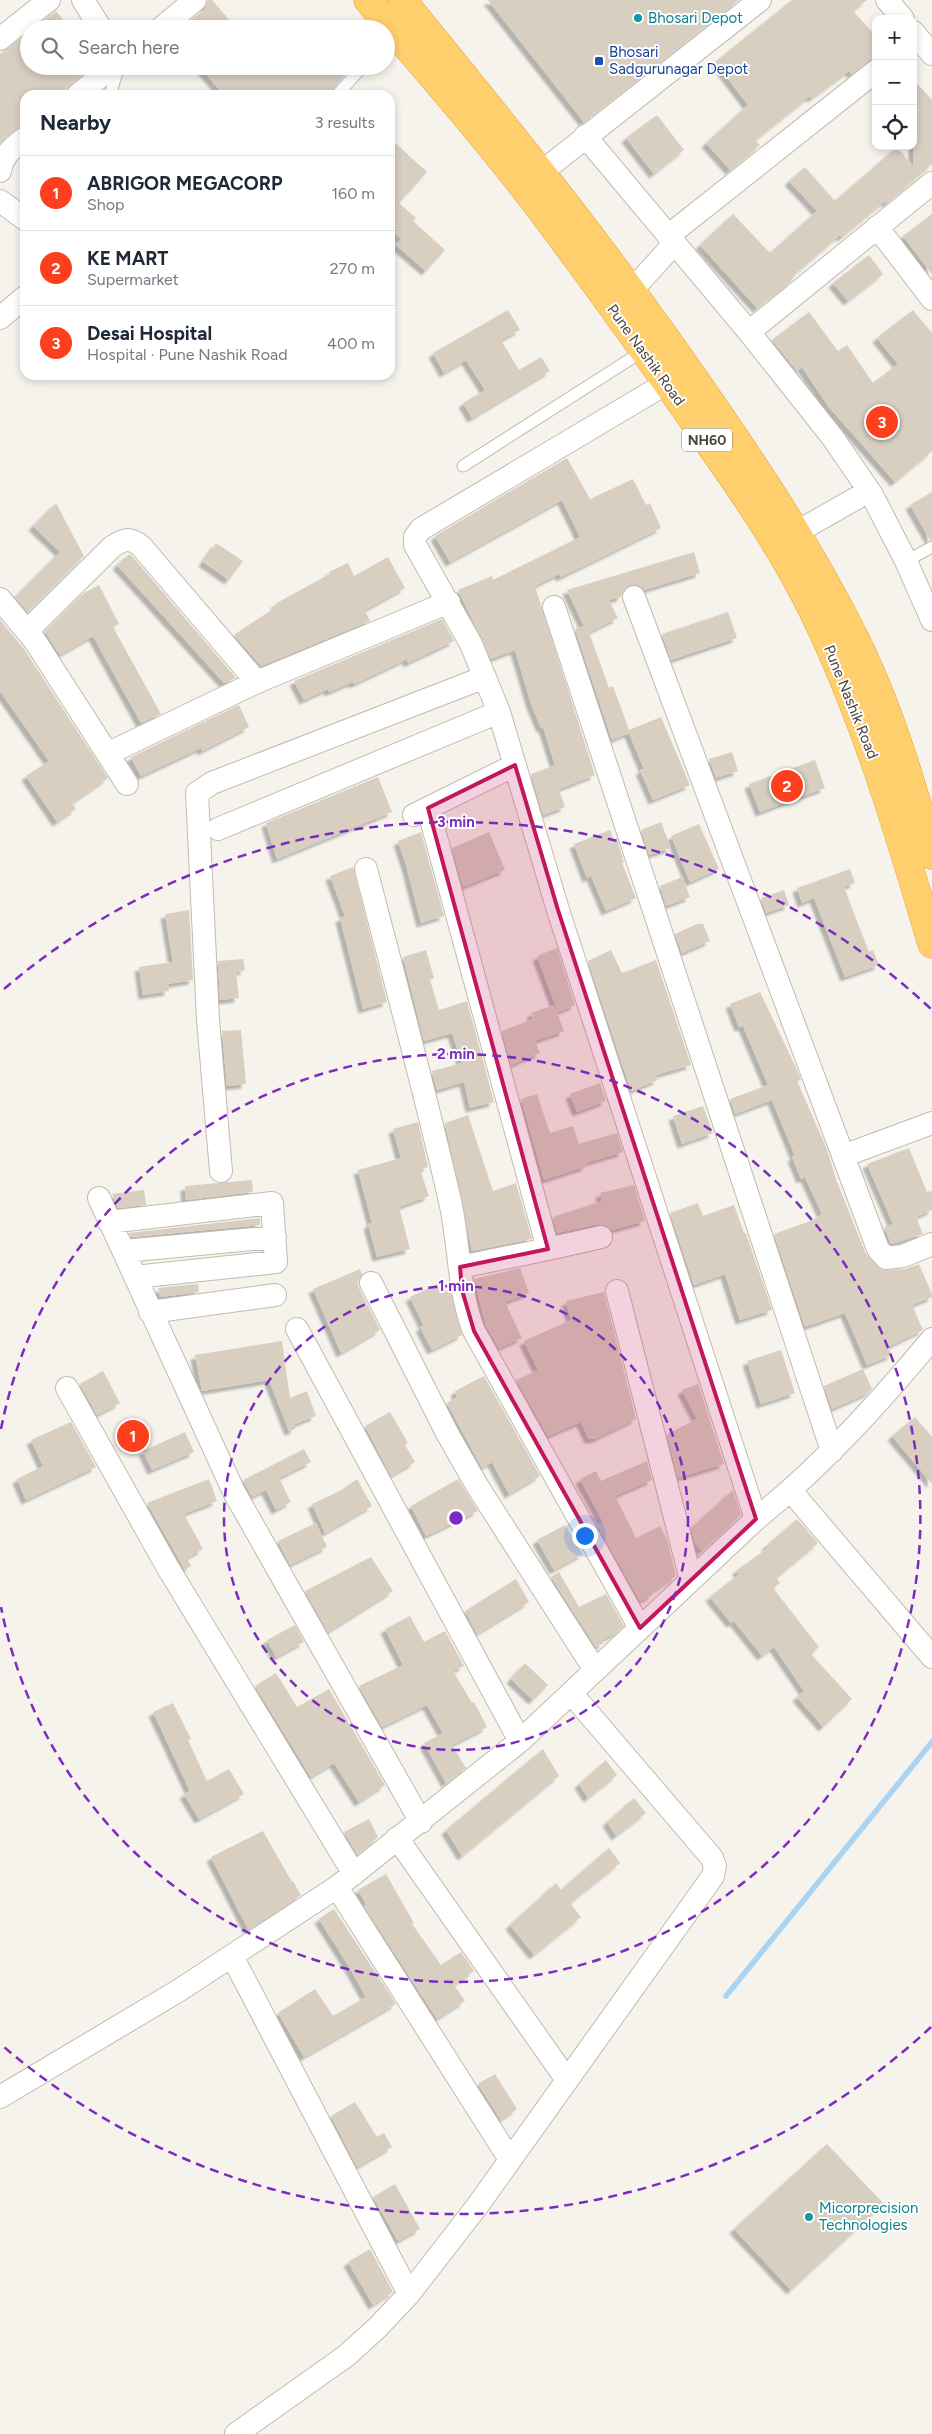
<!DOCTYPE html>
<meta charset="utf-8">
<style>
:root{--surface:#fff;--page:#f2f2f3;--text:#1f2937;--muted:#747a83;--line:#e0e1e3;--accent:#fc3f1d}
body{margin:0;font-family:Figtree,sans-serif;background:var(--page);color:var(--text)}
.controls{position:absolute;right:15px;top:15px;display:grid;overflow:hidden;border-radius:10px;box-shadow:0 2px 8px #0003}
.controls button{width:45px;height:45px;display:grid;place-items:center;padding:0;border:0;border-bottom:1px solid var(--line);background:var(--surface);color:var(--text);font:25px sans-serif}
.you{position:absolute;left:584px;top:1535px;width:18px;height:18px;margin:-12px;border:4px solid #fff;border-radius:50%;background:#1a73e8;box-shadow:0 0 0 8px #1a73e833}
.badge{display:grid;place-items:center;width:32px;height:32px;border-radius:50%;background:var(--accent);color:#fff;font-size:16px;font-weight:700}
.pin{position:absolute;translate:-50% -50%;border:2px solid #fff;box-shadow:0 1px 5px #0006}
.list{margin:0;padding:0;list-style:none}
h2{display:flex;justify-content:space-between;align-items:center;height:65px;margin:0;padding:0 20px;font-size:21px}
h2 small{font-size:16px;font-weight:400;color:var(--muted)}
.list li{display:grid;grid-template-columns:32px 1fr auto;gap:15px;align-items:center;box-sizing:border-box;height:75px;padding:0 20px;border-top:1px solid var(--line)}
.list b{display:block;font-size:19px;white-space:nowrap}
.list p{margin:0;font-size:16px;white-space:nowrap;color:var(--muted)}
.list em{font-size:16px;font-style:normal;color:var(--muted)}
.icon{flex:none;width:28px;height:28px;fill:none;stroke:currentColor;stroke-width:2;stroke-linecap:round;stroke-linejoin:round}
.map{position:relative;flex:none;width:932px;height:2434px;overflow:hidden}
.search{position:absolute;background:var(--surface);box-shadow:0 2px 8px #0003;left:20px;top:20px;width:375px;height:55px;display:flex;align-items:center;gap:12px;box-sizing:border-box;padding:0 18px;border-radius:28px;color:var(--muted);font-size:19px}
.panel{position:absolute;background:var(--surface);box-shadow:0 2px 8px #0003;left:20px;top:90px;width:375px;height:290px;border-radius:15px}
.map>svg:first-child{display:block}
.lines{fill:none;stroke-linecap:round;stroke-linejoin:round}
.stream{stroke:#a9d4f2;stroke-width:5.5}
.building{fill:#d8cfc1;filter:url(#shadow)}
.lane-casing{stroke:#c2bbae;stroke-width:13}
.street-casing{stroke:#c2bbae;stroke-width:24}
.highway-casing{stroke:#e0a43c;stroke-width:29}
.lane{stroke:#fff;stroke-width:11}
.street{stroke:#fff;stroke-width:22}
.highway{stroke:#ffcf6e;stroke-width:28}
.marked{fill:#c2185b;fill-opacity:0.2;stroke:#c2185b;stroke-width:4;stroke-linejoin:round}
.ring{fill:none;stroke:#7b2cbf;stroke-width:2.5;stroke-dasharray:9 6}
.culture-dot{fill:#0f9aa8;stroke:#fff;stroke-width:2}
.transit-dot{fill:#1a4fb4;stroke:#fff;stroke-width:2}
.labels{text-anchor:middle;stroke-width:4;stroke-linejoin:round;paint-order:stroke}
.shield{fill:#fff;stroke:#817c74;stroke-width:1}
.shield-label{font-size:14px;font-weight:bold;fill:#4b4439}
.culture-label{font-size:15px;fill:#0d838f;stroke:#fff;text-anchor:start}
.transit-label{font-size:15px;fill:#164399;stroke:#fff;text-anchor:start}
.street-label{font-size:15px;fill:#4b4439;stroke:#fff}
.centre{fill:#7b2cbf;stroke:#fff;stroke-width:2.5}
.ring-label{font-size:15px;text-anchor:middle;font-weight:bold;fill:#7b2cbf;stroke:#fff;stroke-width:4;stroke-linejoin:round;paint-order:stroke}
</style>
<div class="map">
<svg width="932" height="2434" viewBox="0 0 932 2434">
<defs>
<filter id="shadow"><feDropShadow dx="-4.5" dy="4.5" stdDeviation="1" flood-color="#0004"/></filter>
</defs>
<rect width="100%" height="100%" fill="#f6f3ec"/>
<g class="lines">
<path class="stream" d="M726,1996L932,1742"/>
</g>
<path class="building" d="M208,0H212L237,29H197L190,21L204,10Z
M488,0H739L584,122Z
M792,0H867L853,11L876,36V58L868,61L852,74L849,71L812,98L810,96L755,140L760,145L730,170L706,143L748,105L715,62Z
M56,11L70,29H34Z
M29,33V66H92L58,95H25V123L0,142V54Z
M199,66H341L347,72L329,95H224Z
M913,79L932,100V164L887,203L885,201L842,237L840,235L797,272L791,281L757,308L700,245L733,214L770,253L817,211L789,181L805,167L835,201L897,147L913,166Z
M657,115L684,150L654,174L626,138Z
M390,138L427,172L399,203L416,218L413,221L445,250L426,271L396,245L401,239L390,229Z
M932,214V274L903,236Z
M869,255L883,274L848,301L833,283Z
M508,310L520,330L501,340L519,370L541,357L550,371L472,418L463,403L485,390L466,360L444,373L433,353Z
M913,310L932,333V451L895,482L828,406L802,367L797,371L772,340L809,312L838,351L847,345L873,383L898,364L877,338Z
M567,458L590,499L633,479L646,505L650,503L661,528L561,577L559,574L535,586L595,775L559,789L565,807L543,815L531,774L555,765L543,727L541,728L531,704L515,650L491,659L458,590L492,576L493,580L580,537L562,500L450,562L435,536Z
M932,492V540H930L910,505Z
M56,503L84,556L28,612L15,597L60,552L33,526Z
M216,543L243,561L229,580L203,562Z
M694,552L700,573L644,590L637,584L629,585L624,589L621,597L609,600L618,618L589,632L609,688L613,686L629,730L661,717L690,785L653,800L640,770L644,769L629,733L612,740L575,629L584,626L567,590Z
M129,554L132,556L236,678L224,683L117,565Z
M388,557L405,588L365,610L370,621L261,666L234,635L276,607L275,604L330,574L329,572L348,563L354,576Z
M99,585L119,624L113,627L161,714L141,723L93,636L60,655L45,632L84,593Z
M728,612L737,638L671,660L662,634Z
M442,619L454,641L408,663L407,659L354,684L353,682L329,692L328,689L304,700L294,681Z
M0,620L24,649L108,778L72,803L76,809L57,822L26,776L49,761L0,691Z
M239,705L249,727L202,751L201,748L141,776L131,757Z
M732,752L738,771L716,778L709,759Z
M815,760L825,788L760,812L749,784Z
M378,777L392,812L277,859L266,823Z
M661,822L671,848L649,855L641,830Z
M699,824L719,869L690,882L671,836Z
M610,830L614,840L617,839L624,863H622L636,898L606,911L591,876L587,878L574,844Z
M421,832L444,916L421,923L406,865L398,841Z
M489,832L505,870L463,887L452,848Z
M353,867L387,1002L363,1009L340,918L345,916L330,876Z
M850,869L855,883L844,887L869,952L873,950L879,965L845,977L814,898L802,903L797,888Z
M682,877L690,897L666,906L660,886Z
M784,890L789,905L766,913L761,898Z
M189,910L193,980L168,984L169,991L143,995L139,967L173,962L165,914Z
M697,924H703L710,941L682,953L675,934Z
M557,948L575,1005L558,1012L537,956Z
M426,950L434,978L430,980L439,1010L467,1001L494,1102L470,1108L464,1082L437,1090L432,1071L462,1063L452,1033L424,1041L403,957Z
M611,950L622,973L656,960L691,1065L656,1075L658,1080L631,1091L588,961Z
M243,959L245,970L236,972L239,998L220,1000L218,961Z
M760,992L798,1072L801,1080L797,1081L826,1147L837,1182L866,1254L882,1270L905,1269L919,1264L932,1294V1297L912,1305L923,1330L888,1347L892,1355L867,1365L845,1313L805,1327L774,1234L813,1220L822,1214L805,1177L801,1179L792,1157L795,1156L772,1100L735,1114L730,1099L768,1085L743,1026L739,1027L730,1004Z
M554,1005L564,1031L535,1041L540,1053L511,1065L502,1031L533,1019L531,1013Z
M241,1030L246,1084L227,1086L222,1031Z
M600,1083L606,1101L577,1112L570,1094Z
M537,1094L550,1133L573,1126L579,1144L617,1133L623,1152L586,1163L587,1166L544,1180L521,1099Z
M703,1106L713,1133L682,1144L673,1116Z
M468,1115L493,1191L516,1183L532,1239L472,1251L445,1123Z
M418,1122L428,1167L420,1169L429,1196L399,1207L410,1249L377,1257L368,1224L372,1223L358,1170L401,1158L393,1129Z
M909,1148L927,1192L932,1191V1210L916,1217L923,1234L891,1244L884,1227L893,1224L867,1164Z
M252,1180L253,1192L186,1200L185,1186Z
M634,1185L645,1221L612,1230L605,1225L598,1224L557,1233L553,1217L602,1201L600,1193Z
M144,1190L146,1205L118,1208L112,1194Z
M698,1203L703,1216L734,1205L744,1233H746L772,1310L740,1320L725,1274L694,1285L670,1213Z
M260,1218V1225L131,1237L129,1233Z
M520,1268L529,1293L505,1302L522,1338L499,1348L486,1326L474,1279Z
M360,1269L362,1274L358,1282L359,1288L380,1330L341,1353L313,1289Z
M198,1284L199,1292L160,1297L158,1288Z
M437,1284L441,1292L450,1289L462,1335L432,1350L420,1327L424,1326L410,1297Z
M604,1292L636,1419L595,1439H589L581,1422L548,1436L516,1380L538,1370L524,1341L571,1320L566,1301Z
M282,1341L290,1398L307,1391L316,1416L295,1424V1429L289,1431L269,1380L202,1391L195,1355Z
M781,1350L795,1393L761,1404L747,1361Z
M863,1369L872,1389L868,1393L832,1409L824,1386Z
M103,1371L120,1403L97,1415L80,1384Z
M484,1376L540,1476L509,1494L492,1462L482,1468L447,1403L457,1397L455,1391Z
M698,1384L724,1464L678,1478L667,1434L697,1419L682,1390Z
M390,1412L408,1443L405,1445L415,1462L391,1476L365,1426Z
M915,1417L932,1437V1484L892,1436Z
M71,1422L96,1467L26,1500L17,1479L43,1466L31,1440Z
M185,1432L194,1452L152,1470L143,1451Z
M304,1449L311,1462L279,1478L291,1502L276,1510L266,1490L252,1497L243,1480Z
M647,1461L652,1480L615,1496L636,1538L660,1526L667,1539L676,1576L652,1592L653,1595L640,1601L597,1525L603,1522L580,1479L596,1471L601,1481Z
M209,1479L217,1501L184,1514L203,1549L187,1558L191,1566L185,1570L147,1503Z
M357,1479L372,1506L325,1533L312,1504L342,1490Z
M458,1479L478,1511L426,1536L411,1506Z
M733,1490L741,1515L702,1551L695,1543L691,1528Z
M797,1519L818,1543L776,1578L780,1583L773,1588L819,1647L811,1654L852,1699L823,1727L797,1697L804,1691L774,1647L762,1656L734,1621L731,1623L710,1597L739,1574L737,1570L768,1548L766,1546Z
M316,1523L327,1547L290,1565L278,1541Z
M565,1525L583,1554L554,1570L537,1540Z
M371,1557L393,1591L328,1632L305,1591Z
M559,1572L579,1607L606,1594L624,1626L616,1633L602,1640L604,1643L596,1647L551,1577Z
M516,1579L529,1602L477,1634L465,1611Z
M410,1616L424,1642L445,1631L464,1666L453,1671L472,1703L474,1702L487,1727L452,1745L466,1768L446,1783L424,1743L443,1733L427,1705L382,1727L359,1686L403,1665L385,1629Z
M295,1625L304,1642L276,1657L267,1640Z
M525,1663L548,1685L533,1700L511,1679Z
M276,1673L297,1707L329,1689L385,1785L359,1802L334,1763L311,1777L255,1686Z
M173,1703L191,1739L188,1740L207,1781L229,1769L244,1794L199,1819L184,1794L190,1791L153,1712Z
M543,1749L559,1776L462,1856L446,1830Z
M606,1760L617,1775L588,1798L579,1784Z
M634,1798L646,1813L616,1836L607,1822Z
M369,1819L378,1837L357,1854L344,1832Z
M263,1831L292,1882L293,1881L301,1895L248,1929L211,1857Z
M609,1848L620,1863L570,1903L581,1917L534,1955L510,1925L556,1883L561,1890Z
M386,1874L414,1923L412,1924L441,1965L461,1952L474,1971L454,1985L465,2001L437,2019L364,1906L366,1904L358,1890Z
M334,1909L396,2004L304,2057L278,2013L315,1989L333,2016L366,1997L348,1965L319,1919Z
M495,2074L517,2109L501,2120L478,2084Z
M355,2102L377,2137L384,2133L392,2147L357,2167L331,2116Z
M827,2144L884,2204L791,2290L734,2229Z
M395,2184L420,2229L398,2241L373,2197Z
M370,2249L393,2292L373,2305L348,2262Z"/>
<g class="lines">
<g class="lane-casing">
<path id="lane" d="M110,95L119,66
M337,95L363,66
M463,466L643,351
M906,561L932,547"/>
</g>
<g class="street-casing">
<path id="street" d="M83,0L101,29
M887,0L903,19
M160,29L195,0
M913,32L932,54
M0,39L49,0
M78,95L113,66
M585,136L749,332L833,438L872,495L906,561L932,620
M0,171C3,155 13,147 25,138
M529,182L760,0
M0,201L25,219
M877,227L932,299
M668,236L876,71
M632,290L674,244
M0,318L25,297
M749,332L932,183
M797,532L869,491
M634,597L878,1249L886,1258L903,1256L932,1244
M0,599L35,641L127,784
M554,607L832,1451
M28,630L112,547C124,539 129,537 141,546L257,682
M109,753L257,682L449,602
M428,808L548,1249L460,1267
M414,815L515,765
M218,829L499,712
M366,869C394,978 424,1087 449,1197C460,1241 457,1288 474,1331L640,1628
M843,1156L932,1123
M221,1171L208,1020L197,793L212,783L485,677
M99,1198L234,1492L421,1822
M109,1222L272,1203L276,1262L135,1277
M548,1249L601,1237
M124,1251L275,1237
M371,1283L447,1433L476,1484L595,1670
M617,1291L691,1580
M150,1312L275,1295
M297,1329L520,1741
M67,1388L168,1568L354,1874
M791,1491L932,1657
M756,1519C822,1466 878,1404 932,1339
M397,1838L567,2080
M337,1887L509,2158
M232,1956L409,2294
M0,2097L178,1991L337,1887L520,1741L756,1519L558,910L499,712L471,644L415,545V537L421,529L667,383
M236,2434L346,2356L377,2328L409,2294L478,2205L713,1876L715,1866L712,1858L572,1694"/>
</g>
<g class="highway-casing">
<path id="highway" d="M368,0C420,63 475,124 525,189C580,261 634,336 686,410C732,476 779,541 814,613C865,718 899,832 932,944
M402,0C511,133 618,266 715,409C766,483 815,558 855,639C889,707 911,782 932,855"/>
</g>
<use href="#lane" class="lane"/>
<use href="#street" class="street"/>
<use href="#highway" class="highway"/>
</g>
<path class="marked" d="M515,765L558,910L756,1519L640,1628L474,1331L462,1290L460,1267L548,1249L428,808Z"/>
<g class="ring">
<circle cx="456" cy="1518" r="232"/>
<path d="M1 1429A464 464 0 1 1 1 1607"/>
<path d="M931 2027A696 696 0 0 1 4 2047M4 989A696 696 0 0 1 931 1009"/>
</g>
<g class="culture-dot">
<circle cx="638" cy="18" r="5"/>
<circle cx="809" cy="2217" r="5"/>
</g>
<rect class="transit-dot" x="594" y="56" width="10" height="10" rx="2.5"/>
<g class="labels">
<rect class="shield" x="682" y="428.5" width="50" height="23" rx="4"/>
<g class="shield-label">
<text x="707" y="445">NH60</text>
</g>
<g class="culture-label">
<text x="648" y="23">Bhosari Depot</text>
<text x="819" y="2213">Micorprecision<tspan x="819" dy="17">Technologies</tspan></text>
</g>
<g class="transit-label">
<text x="609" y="57">Bhosari<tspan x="609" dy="17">Sadgurunagar Depot</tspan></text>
</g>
<g class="street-label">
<text transform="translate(646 355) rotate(54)" y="5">Pune Nashik Road</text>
<text transform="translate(851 702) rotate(68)" y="5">Pune Nashik Road</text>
</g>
</g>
<circle cx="456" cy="1518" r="8" class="centre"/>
<g class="ring-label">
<text x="456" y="827">3 min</text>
<text x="456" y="1059">2 min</text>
<text x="456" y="1291">1 min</text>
</g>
</svg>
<div class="controls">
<button>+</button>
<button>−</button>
<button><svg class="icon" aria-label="locate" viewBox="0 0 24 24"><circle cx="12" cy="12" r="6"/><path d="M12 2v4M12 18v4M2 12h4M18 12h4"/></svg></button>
</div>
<div class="you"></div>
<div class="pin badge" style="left:133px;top:1436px">1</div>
<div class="pin badge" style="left:787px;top:786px">2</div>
<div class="pin badge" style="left:882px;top:422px">3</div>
<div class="search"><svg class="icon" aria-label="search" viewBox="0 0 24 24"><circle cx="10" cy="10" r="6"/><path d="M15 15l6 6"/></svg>Search here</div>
<section class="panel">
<h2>Nearby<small>3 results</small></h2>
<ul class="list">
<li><span class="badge">1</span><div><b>ABRIGOR MEGACORP</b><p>Shop</p></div><em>160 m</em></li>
<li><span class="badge">2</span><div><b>KE MART</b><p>Supermarket</p></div><em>270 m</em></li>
<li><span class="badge">3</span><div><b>Desai Hospital</b><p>Hospital · Pune Nashik Road</p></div><em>400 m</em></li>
</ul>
</section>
</div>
